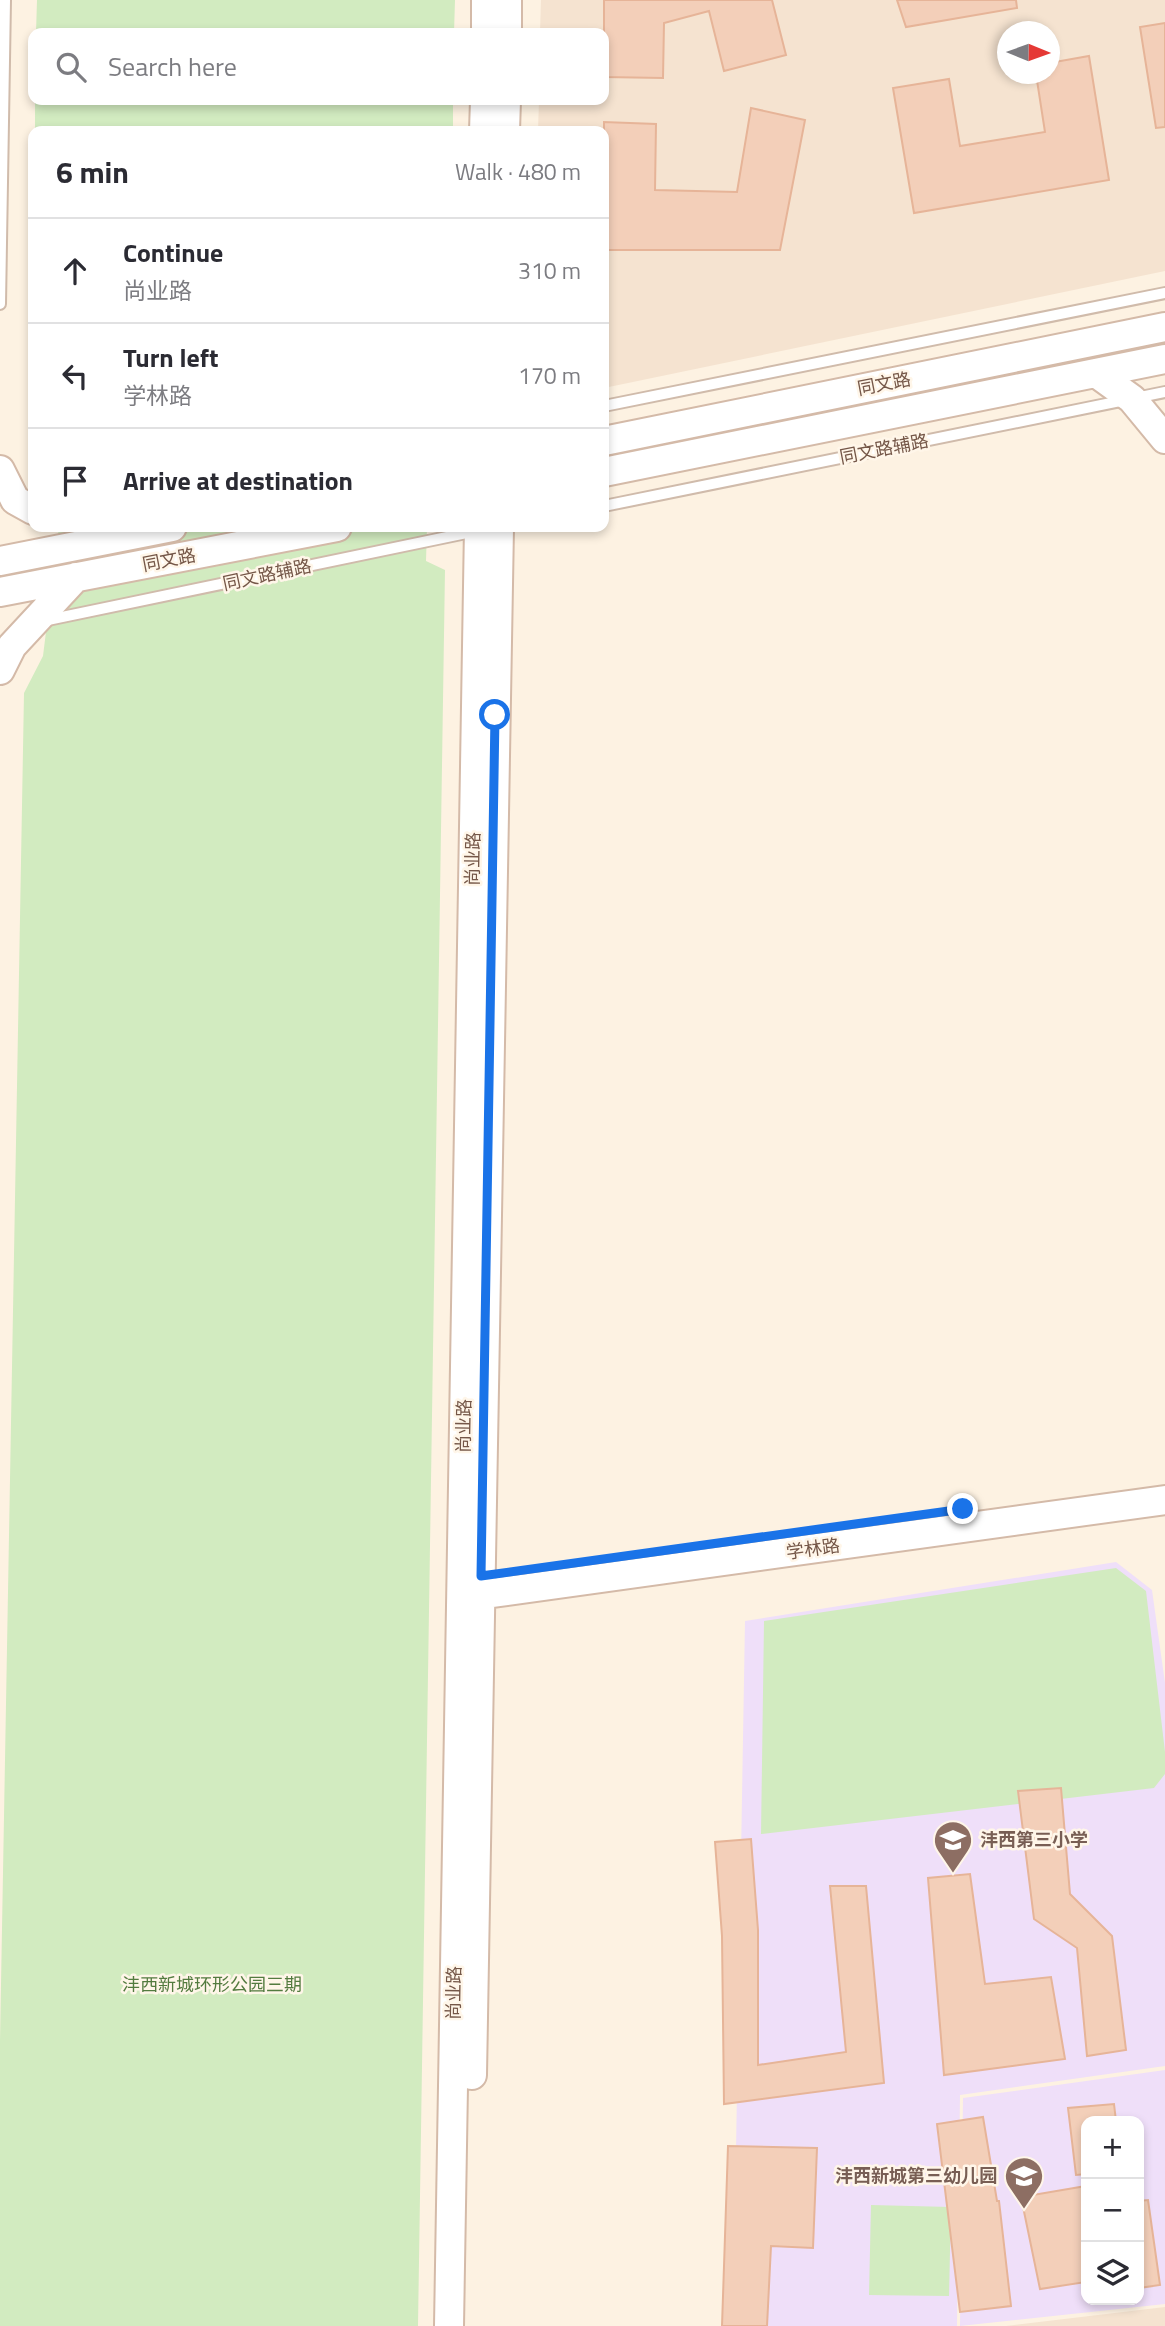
<!DOCTYPE html>
<meta charset="utf-8">
<style>
:root{--surface:#fff;--page:#f7f7f7;--text:#2b2b33;--muted:#7c7c81;--line:#e1e1e2}
body{margin:0;font-family:"Titillium Web","Noto Sans SC",sans-serif;background:var(--page);color:var(--text)}
.controls{position:absolute;right:21px;bottom:21px;display:grid;overflow:hidden;border-radius:14px;box-shadow:0 4px 10px #0003}
.controls button{width:63px;height:63px;display:grid;place-items:center;padding:0;border:0;border-bottom:2px solid var(--line);background:var(--surface);color:var(--text);font:35px sans-serif}
.compass{position:absolute;left:997px;top:21px;width:63px;height:63px;border-radius:50%;background:var(--surface);box-shadow:0 4px 10px #0003;rotate:91deg}
.stop{position:absolute;width:21px;height:21px;margin:-16px;border:5px solid #1a73e8;border-radius:50%;background:#fff}
.stop.end{background:#1a73e8;border-color:#fff;box-shadow:0 2px 7px #0008}
.list{margin:0;padding:0;list-style:none}
h2{display:flex;justify-content:space-between;align-items:center;height:91px;margin:0;padding:0 28px;font-size:30px}
h2 small{font-size:23px;font-weight:400;color:var(--muted)}
.list li{display:grid;grid-template-columns:46px 1fr auto;gap:21px;align-items:center;box-sizing:border-box;height:105px;padding:0 28px;border-top:2px solid var(--line)}
.list b{display:block;font-size:26px;white-space:nowrap}
.list p{margin:0;font-size:23px;white-space:nowrap;color:var(--muted)}
.list em{font-size:23px;font-style:normal;color:var(--muted)}
.icon{flex:none;width:38px;height:38px;fill:none;stroke:currentColor;stroke-width:2;stroke-linecap:round;stroke-linejoin:round}
.map{position:relative;flex:none;width:1165px;height:2326px;overflow:hidden}
.search{position:absolute;background:var(--surface);box-shadow:0 4px 10px #0003;left:28px;top:28px;width:581px;height:77px;display:flex;align-items:center;gap:18px;box-sizing:border-box;padding:0 24px;border-radius:14px;color:var(--muted);font-size:26px}
.panel{position:absolute;background:var(--surface);box-shadow:0 4px 10px #0003;left:28px;top:126px;width:581px;height:406px;border-radius:14px}
.map>svg:first-child{display:block}
.residential{fill:#f5e3d0;fill-rule:evenodd}
.education{fill:#efdff9;fill-rule:evenodd}
.green{fill:#d2ebc0}
.building{fill:#f3cfb9;stroke:#e6b498;stroke-width:2}
.lines{fill:none;stroke-linecap:round;stroke-linejoin:round}
.lane-casing{stroke:#d0bbab;stroke-width:14}
.secondary-casing{stroke:#d4baa8;stroke-width:32}
.lane{stroke:#fff;stroke-width:10}
.secondary{stroke:#fff;stroke-width:28}
.route{stroke:#1a73e8;stroke-width:9}
.labels{text-anchor:middle;stroke-width:5;stroke-linejoin:round;paint-order:stroke}
.street-label{font-size:18px;fill:#755748;stroke:#fff6e9}
.education-label{font-size:18px;font-weight:bold;fill:#785e54;stroke:#fff6e9;text-anchor:start}
.park-label{font-size:18px;fill:#537b3f;stroke:#fff6e9}
</style>
<div class="map">
<svg width="1165" height="2326" viewBox="0 0 1165 2326">
<rect width="100%" height="100%" fill="#fdf2e2"/>
<path class="residential" d="M541,0H1165V271L604,388V131H538L539,100H604V33H540ZM1007,32H1050V74H1007Z
M1165,2307V2326H1006Z"/>
<path class="education" d="M1116,1562L1152,1590L1165,1683V2066L960,2095L957,2326H733L745,1621Z
M1165,2070V2304L960,2326L963,2098ZM1086,2121H1139V2300H1086Z"/>
<path class="green" d="M37,0H455L454,33H36Z
M35,100H453V131H35Z
M33,213V470L29,467Z
M59,527H427L426,561L445,570L418,2326H0V2041L24,693L43,656Z
M1116,1568L1146,1591L1165,1752V1774L1154,1788L761,1834L764,1621Z
M871,2205L951,2207L949,2296L869,2295Z"/>
<path class="building" d="M604,0H772L786,55L724,71L709,11L664,23L663,78L604,77Z
M897,0H1016L1017,8L906,27Z
M1165,23V127L1156,128L1140,27Z
M1089,56L1109,180L914,213L893,88L949,79L960,146L1045,132L1036,74H1049V63Z
M751,108L805,120L780,250H604V122L656,124L655,190L737,192Z
M1061,1788L1070,1894L1112,1936L1126,2050L1087,2056L1077,1948L1034,1919L1018,1791Z
M751,1839L758,1930V2065L846,2052L830,1886H866L884,2083L724,2104L722,1936L715,1842Z
M970,1874L985,1984L1051,1977L1065,2059L944,2075L928,1878Z
M1114,2104L1116,2121H1086V2174L1076,2175L1068,2108Z
M983,2117L997,2201H999L1011,2306L960,2312L937,2124Z
M728,2146L817,2148L813,2248L771,2246L767,2326H722Z
M1086,2186V2239H1083L1086,2282L1040,2289L1021,2197Z
M1148,2200L1160,2285L1139,2288V2201Z"/>
<g class="lines">
<g class="lane-casing">
<path id="lane" d="M0,304L5,0
M604,406L1165,293
M604,506L1165,392
M43,621L476,531"/>
</g>
<g class="secondary-casing">
<path id="secondary" d="M486,33V0
M507,33V0
M484,131L485,100
M505,131L506,100
M1096,373L1132,399L1165,439
M604,441L1165,327
M0,470L15,500L33,510
M604,472L1165,359
M0,561L172,527
M0,592L337,527
M0,670L12,646L76,577
M463,1597L1165,1500
M472,2075L499,527
M449,2326L479,527"/>
</g>
<use href="#lane" class="lane"/>
<use href="#secondary" class="secondary"/>
</g>
<g class="lines">
<path class="route" d="M495,715L481,1576L963,1509"/>
</g>
<defs>
<g id="school-pin" transform="scale(2.0125)"><path d="M0 17L-7.5 6A9.5 9.5 0 1 1 7.5 6Z" fill="#8d6e63" stroke="#fff6e9"/><path d="M0-5L7-2L0 1L-7-2ZM-4 1L0 2.5L4 1V4Q0 6-4 4Z" fill="#fff"/></g>
</defs>
<g fill-rule="evenodd">
<use href="#school-pin" x="953" y="1840"/>
<use href="#school-pin" x="1024" y="2176"/>
</g>
<g class="labels">
<g class="street-label">
<text transform="translate(884 384) rotate(-11)" y="6">同文路</text>
<text transform="translate(884 449) rotate(-11)" y="6">同文路辅路</text>
<text transform="translate(169 560) rotate(-11)" y="6">同文路</text>
<text transform="translate(267 575) rotate(-12)" y="6">同文路辅路</text>
<text transform="translate(473 859) rotate(-89)" y="6">尚业路</text>
<text transform="translate(464 1426) rotate(-89)" y="6">尚业路</text>
<text transform="translate(813 1549) rotate(-8)" y="6">学林路</text>
<text transform="translate(454 1993) rotate(-89)" y="6">尚业路</text>
</g>
<g class="education-label">
<text x="980" y="1846">沣西第三小学</text>
<text x="997" y="2182" text-anchor="end">沣西新城第三幼儿园</text>
</g>
<g class="park-label">
<text x="212" y="1991">沣西新城环形公园三期</text>
</g>
</g>
</svg>
<div class="controls">
<button>+</button>
<button>−</button>
<button><svg class="icon" aria-label="layers" viewBox="0 0 24 24"><path d="M12 4l9 5-9 5-9-5zM3 14l9 5 9-5"/></svg></button>
</div>
<svg class="compass" viewBox="-18 -18 36 36"><path d="M0-13l5 13h-10z" fill="#e53935"/><path d="M0 13l5-13h-10z" fill="#7c7c81"/></svg>
<div class="stop" style="left:495px;top:715px"></div>
<div class="stop end" style="left:963px;top:1509px"></div>
<div class="search"><svg class="icon" aria-label="search" viewBox="0 0 24 24"><circle cx="10" cy="10" r="6"/><path d="M15 15l6 6"/></svg>Search here</div>
<section class="panel">
<h2>6 min<small>Walk · 480 m</small></h2>
<ul class="list">
<li><svg class="icon" aria-label="ahead" viewBox="0 0 24 24"><path d="M12 20V5M6 11l6-6 6 6"/></svg><div><b>Continue</b><p>尚业路</p></div><em>310 m</em></li>
<li><svg class="icon" aria-label="left" viewBox="0 0 24 24"><path d="M17 20v-9H6M10 6l-5 5 5 5"/></svg><div><b>Turn left</b><p>学林路</p></div><em>170 m</em></li>
<li><svg class="icon" aria-label="arrive" viewBox="0 0 24 24"><path d="M6 21V4h12l-3 4 3 4H6"/></svg><div><b>Arrive at destination</b></div></li>
</ul>
</section>
</div>
